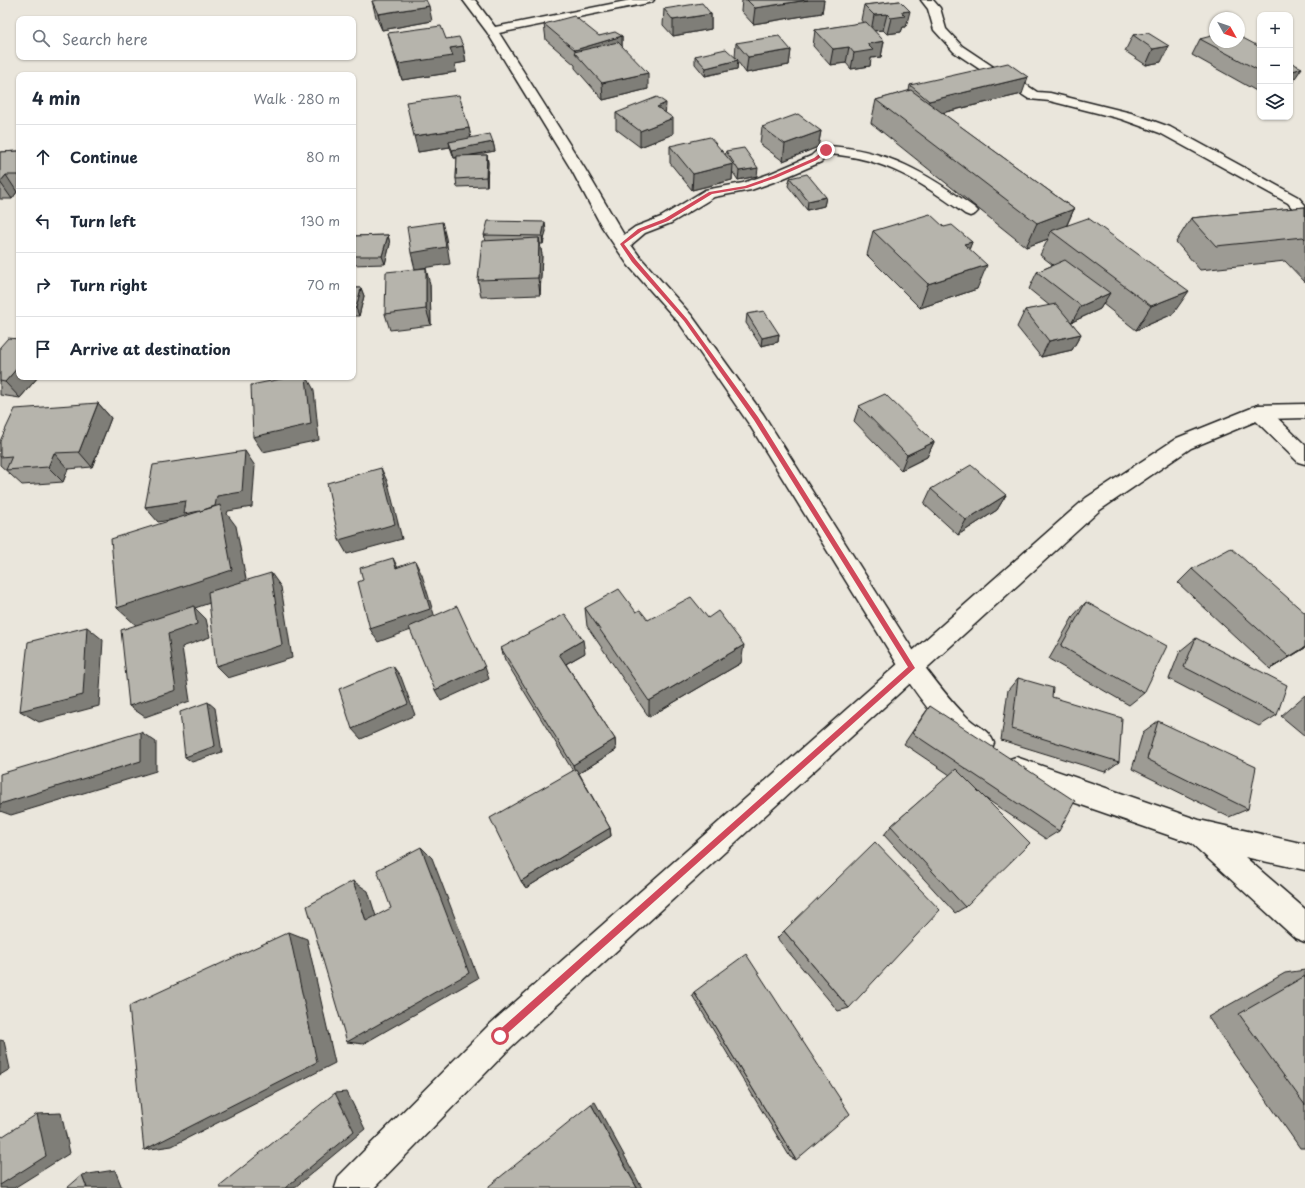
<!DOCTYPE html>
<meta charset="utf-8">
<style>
:root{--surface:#fff;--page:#f2f2f3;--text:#1f2937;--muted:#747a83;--line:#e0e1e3}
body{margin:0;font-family:"Playpen Sans",sans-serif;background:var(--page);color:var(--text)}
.controls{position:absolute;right:12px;top:12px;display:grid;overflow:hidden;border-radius:8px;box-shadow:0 1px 3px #0004}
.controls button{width:36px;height:36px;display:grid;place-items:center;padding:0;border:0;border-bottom:1px solid var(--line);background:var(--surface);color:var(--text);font:20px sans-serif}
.compass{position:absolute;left:1209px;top:12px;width:36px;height:36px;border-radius:50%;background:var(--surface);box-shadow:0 1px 3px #0004;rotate:130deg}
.stop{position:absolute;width:12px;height:12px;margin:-9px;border:3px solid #d1495b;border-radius:50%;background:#fff}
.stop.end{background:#d1495b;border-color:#fff;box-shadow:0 1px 4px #0008}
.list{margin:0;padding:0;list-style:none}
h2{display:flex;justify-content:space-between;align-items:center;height:52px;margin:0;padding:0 16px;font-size:17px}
h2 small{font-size:13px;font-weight:400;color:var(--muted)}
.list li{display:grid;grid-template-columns:26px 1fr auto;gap:12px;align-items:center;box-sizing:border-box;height:64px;padding:0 16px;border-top:1px solid var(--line)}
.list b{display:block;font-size:15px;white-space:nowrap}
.list em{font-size:13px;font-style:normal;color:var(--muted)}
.icon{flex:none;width:22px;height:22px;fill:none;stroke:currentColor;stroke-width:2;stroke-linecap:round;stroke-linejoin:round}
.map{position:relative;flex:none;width:1305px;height:1188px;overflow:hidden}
.search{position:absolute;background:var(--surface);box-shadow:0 1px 3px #0004;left:16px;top:16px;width:340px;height:44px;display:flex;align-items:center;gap:10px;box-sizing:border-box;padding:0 14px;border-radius:8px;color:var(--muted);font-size:15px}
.panel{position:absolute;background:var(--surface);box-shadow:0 1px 3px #0004;left:16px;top:72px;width:340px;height:308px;border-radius:8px}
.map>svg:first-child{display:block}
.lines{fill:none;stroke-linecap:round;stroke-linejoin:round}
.street-casing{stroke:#1c1c1c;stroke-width:3}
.secondary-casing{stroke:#1c1c1c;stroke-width:3}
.street{fill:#f7f3e8;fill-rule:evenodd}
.secondary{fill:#f7f3e8;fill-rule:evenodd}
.wall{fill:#9d9b94;stroke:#1c1c1c}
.shaded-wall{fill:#7f7e78;stroke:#1c1c1c}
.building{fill:#b6b4ac;stroke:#1c1c1c}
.route{fill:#d1495b}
</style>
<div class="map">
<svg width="1305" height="1188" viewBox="0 0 1305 1188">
<rect width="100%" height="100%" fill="#eae6dc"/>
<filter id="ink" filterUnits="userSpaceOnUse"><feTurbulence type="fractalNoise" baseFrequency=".025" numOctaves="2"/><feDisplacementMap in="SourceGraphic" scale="8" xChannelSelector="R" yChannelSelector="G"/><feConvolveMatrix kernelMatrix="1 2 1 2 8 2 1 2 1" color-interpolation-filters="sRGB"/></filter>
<g filter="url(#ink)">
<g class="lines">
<g class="street-casing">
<path id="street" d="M463,0H475L495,27L631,0H654L652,2L648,3L499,33L585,169L624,235L635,227L661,217L705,190L743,183L769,174L811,156L821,147L826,146C888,149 926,173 975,208L978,211L975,214L970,216L965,214C921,182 885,158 829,154L821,162L779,180L751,190L714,197L671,223L645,233L631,245L640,257L692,316L763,414L920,661C935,680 950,701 968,718C978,727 989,730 994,743L991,751L982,755C950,742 923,703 904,675L749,424L680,324L628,265L602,227L571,169L487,32Z
M921,0H933L940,8L946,29L962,46L995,68L1013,76L1037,92L1050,93L1131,113L1170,127L1298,197L1305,205V219L1300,217L1288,203L1160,133L1121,119L1050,101L1029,99L1003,82L987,74L954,52L934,30L928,9Z
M1259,405L1266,407L1305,445V464L1298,462L1252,417L1250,412L1252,407Z
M1016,757L1199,820L1305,844V870L1245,857L1305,909V942L1295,938L1191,843L1021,784L1007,778L1003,769L1007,760Z"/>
</g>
<g class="secondary-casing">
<path id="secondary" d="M1305,404V418L1261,419L1191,448L1100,510L511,1047L374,1188H335L339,1176L489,1025L1086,498L1177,438L1259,405Z"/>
</g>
<use href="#street" class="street"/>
<use href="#secondary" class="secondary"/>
</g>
<path class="wall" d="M742,0H824L822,13L753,24L741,11Z
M372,1L432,21L382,30L376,17Z
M900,1L906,27H903L901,32L887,34L883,30L874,31L884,41L881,57L871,58L870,66L851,69L846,63L830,65L813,46L815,30L863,23L861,20L864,5Z
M664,9L711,14V29L673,36L663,25Z
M544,24L599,36H622V46L648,89L603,100L575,68V65L546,40Z
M388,33L446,39L463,46L466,62L455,64L456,72L402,80L392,49Z
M1148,33L1161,62L1146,65L1125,51L1133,35Z
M1200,39L1260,47V93L1192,55Z
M736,43L791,50L789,65L746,73L738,62L737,69L705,76L695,64V56L735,58Z
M910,85L1022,94L942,113L1074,209L1067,225L1173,314L1136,330L1103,304L1100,309L1072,322L1070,321L1081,334L1072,350L1041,357L1017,327L1025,310L1050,306L1029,289L1037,272L1053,265L1040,255L1048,239L1026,247L871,123L876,100L909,91Z
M616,113H665L673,134L640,147L616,129Z
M762,127L821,131L818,147L783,161L760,144Z
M469,128L471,138L493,142L495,151L470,155H487L488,163L487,186L457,187L456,179L457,158H454L450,147L418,152Z
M670,146L725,155L726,151L757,176L738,180L732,171V180L692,190L670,163Z
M19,151V192H17L12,199H0V152Z
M790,178L826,197L824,206L807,210L788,186Z
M1305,207V282L1285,261L1200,270L1176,242L1191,218Z
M944,227L972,242L969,249L977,289L920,308L867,255L873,231Z
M546,231L543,244H540L542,255L540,295L481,297L478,280L486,241L484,235Z
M388,235L390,244L385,264L353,265V236Z
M430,285L431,325L390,330L385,314Z
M353,288H361L364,296L359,316H353Z
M747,314L779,334L778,342L761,346L746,323Z
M0,347L19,377H38L20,398L0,395Z
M98,403L111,418L92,467L68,469L63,482L22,485L0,465V441Z
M859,406L934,442L927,457L901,470L854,421Z
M931,489L1006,495L997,510L958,535L924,504Z
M1192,569L1305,613V648L1270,669L1178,583Z
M1086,602L1144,693L1129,705L1049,659L1074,615Z
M585,608L636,612L648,620L741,663L649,717L587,626Z
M1196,638L1277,715L1259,726L1169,679L1180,651Z
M501,648L585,653L566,664L615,739L616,750L579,773L610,828L611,836L526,888L521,881L573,771L505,660Z
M1018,678L1052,697L1119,762L1105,772L1001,740L1008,690Z
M1305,695V736L1281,716Z
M930,706L1059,831L1046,839L985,798L965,907L955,913L884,835L891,826L950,775L904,744L922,717Z
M1158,721L1248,809L1229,817L1132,769L1143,732Z
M784,931L849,1008L838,1011L777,938Z
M1305,970V1148H1300L1208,1017L1285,973Z
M694,992L796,1160L790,1157L692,995Z"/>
<path class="shaded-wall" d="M808,0H824L822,13L753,24L755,8Z
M429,6L432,21L382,30L378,14Z
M910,11L906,27H903L901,32L887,34L891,18L901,12Z
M711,14V29L673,36V20Z
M887,14L883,30L871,31L874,15Z
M622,36V52L575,53V50Z
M884,41L881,57L871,58L870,66L851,69L854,53L867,44Z
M463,46L466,62L455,64L456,72L402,80L398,64L450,48Z
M1169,46L1161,62L1146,65L1153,49Z
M849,47L846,63L830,65L833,49Z
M791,50L789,65L746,73L748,57Z
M738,60L737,69L705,76L706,68Z
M1302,68L1291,84L1290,85V72Z
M648,73V89L603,100L602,83Z
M1028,77L1022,94L924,117L929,101Z
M666,103L665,120L657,107Z
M673,118V134L640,147V131Z
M469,128L472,144L449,142L450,147L418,152L414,136Z
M821,131L818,147L783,161L785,144Z
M493,142L495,151L454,158L452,150Z
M487,155L488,163L487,186L486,177Z
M733,164L732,180L692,190L693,174Z
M758,168L757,176L738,180L739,171Z
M6,175L17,192L12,199L0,182Z
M826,197L824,206L807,210L808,201Z
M1074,209L1063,233L1051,231L1048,239L1026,247L1037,223Z
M442,222L446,238L450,264L415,269L411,253Z
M545,222L546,231L543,244L542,236Z
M388,235L390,244L385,264L382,256Z
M539,238L542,255L540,295L538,278Z
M972,242L963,266L964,244Z
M987,265L977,289L920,308L928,284Z
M426,268L430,285L431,325L426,309Z
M361,288L364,296L359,316L356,308Z
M1189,291L1173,314L1136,330L1151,306Z
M1110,293L1100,309L1072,322L1081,306Z
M779,334L778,342L761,346L762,338Z
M1081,334L1072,350L1041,357L1049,341Z
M19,366V377H38L20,398L5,382Z
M306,377H307L314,390L319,440L263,452L253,437Z
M98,403L111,418L92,467L79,452Z
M934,442L927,457L901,470L907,455Z
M245,451L255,466L252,507L228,511L227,514L236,526L248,590L195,608L206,619L210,637L182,647L190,701L145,717L129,706L138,627L117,608L187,517L158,522L145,507L217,496Z
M54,453L68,469L63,482L48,467Z
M381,468L388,483L402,539L347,554L339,540Z
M1006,495L997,510L958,535L966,520Z
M393,558L400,572L396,568Z
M415,561L422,575L436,621L378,642L370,629Z
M271,573L281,587L292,658L228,678L216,666Z
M87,627L103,640L99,706L39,722L20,711Z
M583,640L585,653L562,666L559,654Z
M744,645L741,663L649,717V701Z
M1305,647V648L1270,669L1289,657Z
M393,666L401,677L415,715L361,739L352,729Z
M485,667L489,679L441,701L435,690Z
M208,702L215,708L222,752L192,762L185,757Z
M141,732L156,742V771L11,815L0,811V804Z
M615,739L616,750L576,775L573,765Z
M610,828L611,836L526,888L521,881Z
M421,847L432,858L478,978L363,1044L347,1042Z
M353,881L368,891L380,929L366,921Z
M289,932L307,939L335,1063L172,1146L144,1150Z
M0,1040L4,1041L10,1069L0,1075Z
M347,1092L365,1129L294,1188H285L335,1093Z
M595,1102L642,1188H637L591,1104Z
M61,1113L70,1153L14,1188H0V1185L37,1114Z
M115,1170L122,1188H87L82,1175Z"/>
<path class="building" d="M378,0H426L429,6L378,14L372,1Z
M747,0H808L755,8Z
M900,1L910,11L901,12L905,16L891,18L887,14L874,15L864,5Z
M702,3L711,14L673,20L664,9Z
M574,16L599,36L615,32L622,36L575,50L544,24Z
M866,22L884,41L867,44L873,50L854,53L849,47L833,49L815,30Z
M441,26L446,39L459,37L463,46L450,48L453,56L398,64L388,33Z
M1148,33L1169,46L1153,49L1133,35Z
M1215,35V42H1239V36L1260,47V71L1200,39Z
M779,36L791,50L748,57L736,43Z
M618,42L648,73L602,83L574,52Z
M726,49L738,60L706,68L695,56Z
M1290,62L1302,68L1290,72Z
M1008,63L1028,77L929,101L910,85Z
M911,90L1074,209L1037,223L876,100Z
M459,95L469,128L414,136L406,102Z
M657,97L666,103L657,107L673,118L640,131L616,113Z
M798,114L821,131L785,144L762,127Z
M490,134L493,142L452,150L449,142Z
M710,137L733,164L693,174L670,146Z
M744,148L758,168L739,171L726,151Z
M19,151V175H6L0,182V152Z
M487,155L486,177L456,179L457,156Z
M807,174L826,197L808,201L790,178Z
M1305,207V239L1303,237L1216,246L1191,218Z
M930,214L944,227L952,225L972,242L964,244L987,265L928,284L873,231Z
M1088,218L1189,291L1151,306L1051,231Z
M488,221L545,222L542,236L484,235Z
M442,222L446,247L411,253L407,227Z
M388,235L382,256H353V236Z
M539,238L538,278L478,280L482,241Z
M1065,260L1110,293L1081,306L1037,272Z
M426,268V309L385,314L386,272Z
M353,288H361L356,308H353Z
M1056,304L1081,334L1049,341L1025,310Z
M764,311L779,334L762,338L747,314Z
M8,338L19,339V366L5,382L0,381V347Z
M291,377H306L311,424L253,437L251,385Z
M885,394L934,442L907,455L859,406Z
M98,403L79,452L54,453L48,467L6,470L12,456L0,457V441L15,409Z
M245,451L242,492L217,496L215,506L200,511L184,514L186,501L145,507L153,465Z
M971,465L1006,495L966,520L931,489Z
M381,468L395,524L339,540L327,483Z
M220,505L232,570L117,608L111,539Z
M1231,548L1305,613V647L1289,657L1192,569Z
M393,558L396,568L415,561L430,609L370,629L358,582L363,580L360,568Z
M271,573L282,645L216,666L208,592Z
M619,589L636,612L640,610L648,620L691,597L708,618L718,611L744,645L649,701L585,608Z
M1086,602L1167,646L1144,693L1061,646Z
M194,606L197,624L168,634L176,690L129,706L121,630Z
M457,606L485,667L435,690L409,627Z
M565,614L583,640L559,654L615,739L573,765L501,648Z
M87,627L83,695L20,711L28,642Z
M1196,638L1287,685L1277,715L1184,667Z
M393,666L408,704L352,729L339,689Z
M1018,678L1053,688L1052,697L1122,718L1119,762L1012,729Z
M208,702L215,746L185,757L180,712Z
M930,706L1075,801L1059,831L912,733Z
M1158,721L1256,767L1248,809L1147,759Z
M141,732V761L0,804V774Z
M576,769L610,828L521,881L490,818Z
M956,769L1030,843L965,907L891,826Z
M875,842L940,910L849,1008L784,931Z
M421,847L469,973L347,1042L307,906L353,881L366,921L391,908L377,870Z
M289,932L317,1062L144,1150L129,1006Z
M746,954L850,1114L796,1160L694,992Z
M1305,976V1105L1239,1014Z
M335,1093L354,1131L285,1188H220L219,1186Z
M591,1104L637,1188H489V1186Z
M37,1114L46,1156L0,1185V1138Z
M82,1175L87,1188H67Z"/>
</g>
<path class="route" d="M826,149L827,151L817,160L776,178L747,188L712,194L668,221L642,231L624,244L636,260L687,319L758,417L915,668L500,1040L496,1039L495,1036L496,1033L908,667L754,420L684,321L632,262L620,244L638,229L664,219L709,192L745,186L773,176L814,158Z"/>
</svg>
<div class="controls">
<button>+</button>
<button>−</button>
<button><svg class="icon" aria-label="layers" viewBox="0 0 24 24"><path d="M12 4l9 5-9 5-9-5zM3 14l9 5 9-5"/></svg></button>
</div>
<svg class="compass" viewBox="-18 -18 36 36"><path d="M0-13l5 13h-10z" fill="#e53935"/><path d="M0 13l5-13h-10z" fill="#747a83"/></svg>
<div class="stop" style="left:500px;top:1036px"></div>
<div class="stop end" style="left:826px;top:150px"></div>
<div class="search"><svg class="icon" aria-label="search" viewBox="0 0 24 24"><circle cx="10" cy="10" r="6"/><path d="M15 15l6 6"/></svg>Search here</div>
<section class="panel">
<h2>4 min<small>Walk · 280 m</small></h2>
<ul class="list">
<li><svg class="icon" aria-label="ahead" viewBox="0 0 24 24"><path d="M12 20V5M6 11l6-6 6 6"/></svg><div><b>Continue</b></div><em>80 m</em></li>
<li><svg class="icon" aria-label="left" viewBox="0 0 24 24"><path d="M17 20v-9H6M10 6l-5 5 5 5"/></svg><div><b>Turn left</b></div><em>130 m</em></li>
<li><svg class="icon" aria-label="right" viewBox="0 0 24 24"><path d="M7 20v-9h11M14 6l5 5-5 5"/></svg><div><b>Turn right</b></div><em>70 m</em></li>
<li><svg class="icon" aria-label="arrive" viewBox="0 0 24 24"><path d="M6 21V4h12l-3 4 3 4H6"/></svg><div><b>Arrive at destination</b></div></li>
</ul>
</section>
</div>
